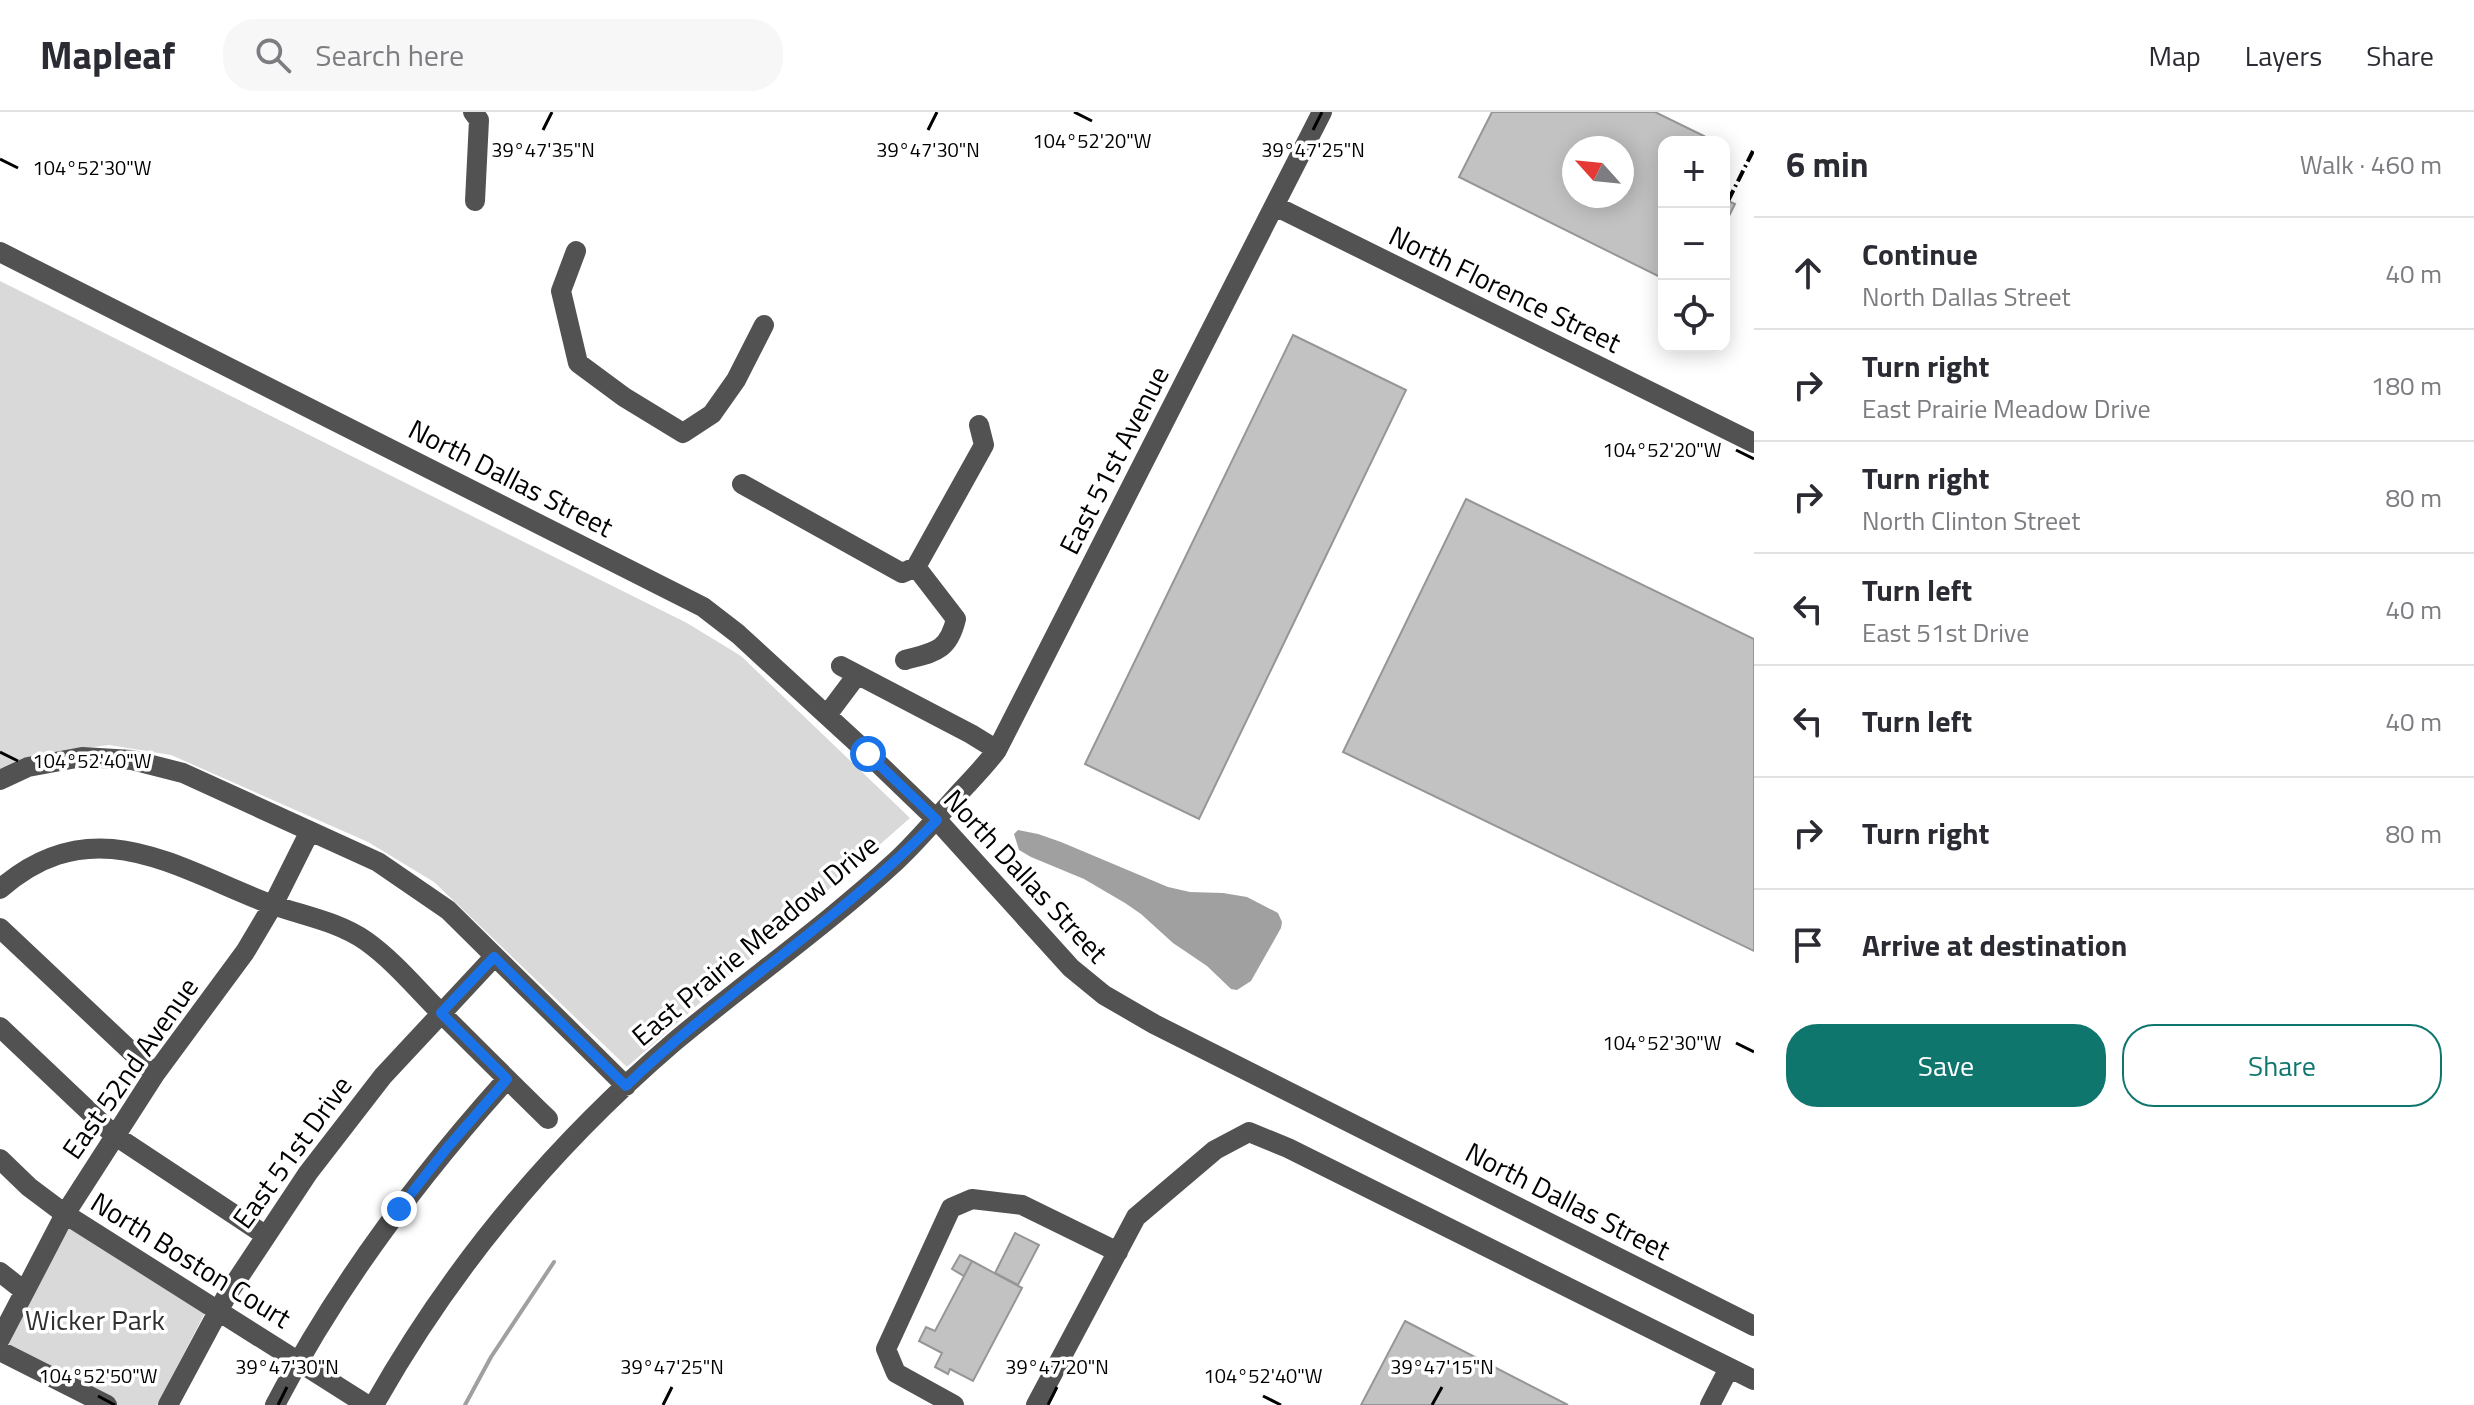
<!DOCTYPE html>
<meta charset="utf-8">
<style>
:root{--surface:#fff;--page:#f7f7f7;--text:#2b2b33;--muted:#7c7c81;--line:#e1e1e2;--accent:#0f766e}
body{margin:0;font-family:"Titillium Web",sans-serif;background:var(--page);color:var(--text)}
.controls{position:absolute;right:24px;top:24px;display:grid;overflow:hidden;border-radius:16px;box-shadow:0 4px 20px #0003}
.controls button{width:72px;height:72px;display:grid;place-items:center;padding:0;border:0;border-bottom:2px solid var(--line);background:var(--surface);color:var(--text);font:40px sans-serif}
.compass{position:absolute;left:1562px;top:24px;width:72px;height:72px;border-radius:50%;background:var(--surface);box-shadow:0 4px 20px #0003;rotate:297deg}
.stop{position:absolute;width:24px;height:24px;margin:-18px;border:6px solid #1a73e8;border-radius:50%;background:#fff}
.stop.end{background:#1a73e8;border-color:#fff;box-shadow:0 2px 8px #0008}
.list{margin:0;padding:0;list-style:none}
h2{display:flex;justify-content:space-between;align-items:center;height:104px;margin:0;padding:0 32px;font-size:34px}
h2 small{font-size:26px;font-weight:400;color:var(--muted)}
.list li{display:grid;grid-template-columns:52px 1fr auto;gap:24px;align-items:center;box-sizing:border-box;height:112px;padding:0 32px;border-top:2px solid var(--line)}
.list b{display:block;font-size:30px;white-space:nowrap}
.list p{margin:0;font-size:26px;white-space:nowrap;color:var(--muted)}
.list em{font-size:26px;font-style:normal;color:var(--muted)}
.actions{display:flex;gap:16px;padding:24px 32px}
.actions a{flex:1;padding:18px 0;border:2px solid var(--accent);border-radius:32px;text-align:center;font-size:28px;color:var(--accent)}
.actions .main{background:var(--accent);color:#fff}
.icon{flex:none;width:44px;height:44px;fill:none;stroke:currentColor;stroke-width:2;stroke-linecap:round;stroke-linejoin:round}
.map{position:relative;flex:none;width:1754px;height:1293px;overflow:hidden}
header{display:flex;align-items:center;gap:48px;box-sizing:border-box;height:112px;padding:0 40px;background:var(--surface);border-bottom:2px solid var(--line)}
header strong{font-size:38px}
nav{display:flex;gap:44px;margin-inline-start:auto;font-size:28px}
.search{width:560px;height:72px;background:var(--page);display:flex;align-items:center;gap:20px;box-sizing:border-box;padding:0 28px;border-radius:32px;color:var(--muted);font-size:30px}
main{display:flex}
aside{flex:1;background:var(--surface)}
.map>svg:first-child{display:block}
.green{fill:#d9d9d9}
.water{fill:#a0a0a0}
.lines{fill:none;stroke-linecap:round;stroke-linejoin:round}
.stream{stroke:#a0a0a0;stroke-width:4}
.building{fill:#c2c2c2;stroke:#969696;stroke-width:2;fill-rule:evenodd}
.minor{stroke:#525252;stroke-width:20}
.rail{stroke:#000;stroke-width:4;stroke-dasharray:12 4 2 4;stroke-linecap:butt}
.route{stroke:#1a73e8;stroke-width:10}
.ticks{fill:none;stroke:#000;stroke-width:3}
.labels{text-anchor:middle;stroke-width:7;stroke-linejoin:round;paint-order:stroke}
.street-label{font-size:28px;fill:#000;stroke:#fff}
.park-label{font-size:28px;fill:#303030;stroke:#fff}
.ticks-label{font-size:20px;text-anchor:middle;fill:#000;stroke:#fff;stroke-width:7;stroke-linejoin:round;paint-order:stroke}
</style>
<header>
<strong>Mapleaf</strong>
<div class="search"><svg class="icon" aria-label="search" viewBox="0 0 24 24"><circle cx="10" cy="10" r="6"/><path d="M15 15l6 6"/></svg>Search here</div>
<nav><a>Map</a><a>Layers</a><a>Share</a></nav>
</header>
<main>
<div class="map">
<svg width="1754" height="1293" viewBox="0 0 1754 1293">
<rect width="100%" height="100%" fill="#fff"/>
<path class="green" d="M0,169L687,511L741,544L910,706L627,955L434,770L368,730L171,643L109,633L41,642L0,658Z
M67,1108L206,1199L157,1293H111L1,1234Z"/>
<path class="water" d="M1018,718L1038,722L1061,730L1168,775L1190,780L1223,781L1247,785L1278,801L1282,810L1281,816L1251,869L1237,878L1231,877L1207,854L1173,831L1141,802L1125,791L1084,767L1031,745L1019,738L1014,722Z"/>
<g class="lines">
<path class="stream" d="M465,1293L491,1245L554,1150"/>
</g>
<path class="building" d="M1492,0H1655L1704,24L1701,30H1664V167L1459,65ZM1574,36H1622V84H1574Z
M1724,87L1735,92L1724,114Z
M1293,223L1406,278L1199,707L1085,652Z
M1466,387L1754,527V839L1343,640Z
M1015,1121L1039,1133L1018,1173L995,1161Z
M960,1143L972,1149L964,1164L952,1157Z
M972,1149L1022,1176L973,1269L950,1257L948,1262L935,1255L942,1241L919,1229L926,1215L935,1219Z
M1405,1209L1568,1293H1361Z"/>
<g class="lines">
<path class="minor" d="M473,0L479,8L475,89
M1275,94L1754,331
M576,139L561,179L578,251L624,285L683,321L712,302L736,268L764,213
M0,140L703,495L738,522L858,632L937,708L1071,856L1104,883L1154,912L1754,1214
M742,372L902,461L916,455L984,333L979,313
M905,548C934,540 948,540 956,507L916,455
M841,554L971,622L997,638
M827,603L857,563
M0,668L28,655L82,645L132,648L183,661L378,750L448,798L626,974
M0,777C93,696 174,755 270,792C303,804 337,809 366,829C394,849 416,876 440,900C476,936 512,972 548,1007
M0,816L155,962
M0,915L114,1023L265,1123
M0,1047L29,1075L65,1102L367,1293
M0,1160L24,1179
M0,1227L65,1102L155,962L245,840L273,793L310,719
M0,1239L107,1293
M168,1293L227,1183L308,1061L383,964L494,845
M275,1293C337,1173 417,1067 507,967
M374,1293C451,1156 554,1033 674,930C747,869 825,814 895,750C919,728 939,703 961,679C974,665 986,653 997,638L1322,0
M954,1293L896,1261L886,1237L951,1096L972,1087L1022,1093L1118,1140
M1036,1293L1136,1105L1215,1038L1249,1020L1288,1036L1754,1268
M1710,1293L1729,1256"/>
<path class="rail" d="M1728,89L1754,37"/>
</g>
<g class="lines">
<path class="route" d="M399,1097L447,1036L507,967L441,901L494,845L626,974C724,879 842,807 937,708L868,642"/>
</g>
<path class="ticks" d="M1074,0L1092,9M543,18L552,0M928,18L937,0M1313,18L1322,0M0,47L18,56M1736,338L1754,347M0,640L18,649M1736,931L1754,940M98,1284L115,1293M1263,1284L1281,1293M278,1293L287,1275M663,1293L672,1275M1048,1293L1057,1275M1432,1293L1442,1275"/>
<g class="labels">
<g class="street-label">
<text transform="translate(1505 177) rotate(26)" y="10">North Florence Street</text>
<text transform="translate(1114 348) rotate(-63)" y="10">East 51st Avenue</text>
<text transform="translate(511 366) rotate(27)" y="10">North Dallas Street</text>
<text transform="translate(1026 764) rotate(47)" y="10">North Dallas Street</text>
<text transform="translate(755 828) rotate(-40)" y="10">East Prairie Meadow Drive</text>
<text transform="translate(130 956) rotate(-55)" y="10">East 52nd Avenue</text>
<text transform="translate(292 1040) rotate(-54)" y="10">East 51st Drive</text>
<text transform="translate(1568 1089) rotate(27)" y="10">North Dallas Street</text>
<text transform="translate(191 1148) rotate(32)" y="10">North Boston Court</text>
</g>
<g class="park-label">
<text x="95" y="1218">Wicker Park</text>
</g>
</g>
<g class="ticks-label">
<text x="1092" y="36">104°52'20"W</text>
<text x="543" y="45">39°47'35"N</text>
<text x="928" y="45">39°47'30"N</text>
<text x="1313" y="45">39°47'25"N</text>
<text x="92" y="63">104°52'30"W</text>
<text x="1662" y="345">104°52'20"W</text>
<text x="92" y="656">104°52'40"W</text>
<text x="1662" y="938">104°52'30"W</text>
<text x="287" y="1262">39°47'30"N</text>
<text x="672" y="1262">39°47'25"N</text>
<text x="1057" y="1262">39°47'20"N</text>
<text x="1442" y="1262">39°47'15"N</text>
<text x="98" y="1271">104°52'50"W</text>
<text x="1263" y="1271">104°52'40"W</text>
</g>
</svg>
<div class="controls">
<button>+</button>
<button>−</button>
<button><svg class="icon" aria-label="locate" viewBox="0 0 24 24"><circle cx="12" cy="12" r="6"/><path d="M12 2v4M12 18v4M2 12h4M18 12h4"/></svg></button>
</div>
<svg class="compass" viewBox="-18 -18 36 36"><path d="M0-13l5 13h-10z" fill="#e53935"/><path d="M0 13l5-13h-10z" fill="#7c7c81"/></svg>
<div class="stop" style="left:868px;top:642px"></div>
<div class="stop end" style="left:399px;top:1097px"></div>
</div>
<aside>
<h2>6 min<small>Walk · 460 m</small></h2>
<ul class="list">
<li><svg class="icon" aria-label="ahead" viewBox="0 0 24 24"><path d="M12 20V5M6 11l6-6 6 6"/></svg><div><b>Continue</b><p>North Dallas Street</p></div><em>40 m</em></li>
<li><svg class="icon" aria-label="right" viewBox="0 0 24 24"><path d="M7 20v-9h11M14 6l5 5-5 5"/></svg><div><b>Turn right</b><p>East Prairie Meadow Drive</p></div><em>180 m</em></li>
<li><svg class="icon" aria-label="right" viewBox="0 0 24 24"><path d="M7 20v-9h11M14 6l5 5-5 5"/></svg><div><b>Turn right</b><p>North Clinton Street</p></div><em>80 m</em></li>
<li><svg class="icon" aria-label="left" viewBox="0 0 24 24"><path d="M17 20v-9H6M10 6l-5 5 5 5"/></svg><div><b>Turn left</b><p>East 51st Drive</p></div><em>40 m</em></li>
<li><svg class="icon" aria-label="left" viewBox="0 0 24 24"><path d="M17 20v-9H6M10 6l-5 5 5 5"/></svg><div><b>Turn left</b></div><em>40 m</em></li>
<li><svg class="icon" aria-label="right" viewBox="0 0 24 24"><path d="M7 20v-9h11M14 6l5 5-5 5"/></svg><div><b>Turn right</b></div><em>80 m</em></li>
<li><svg class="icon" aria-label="arrive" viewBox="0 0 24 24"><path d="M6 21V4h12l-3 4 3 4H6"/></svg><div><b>Arrive at destination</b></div></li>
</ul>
<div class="actions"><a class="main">Save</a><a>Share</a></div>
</aside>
</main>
